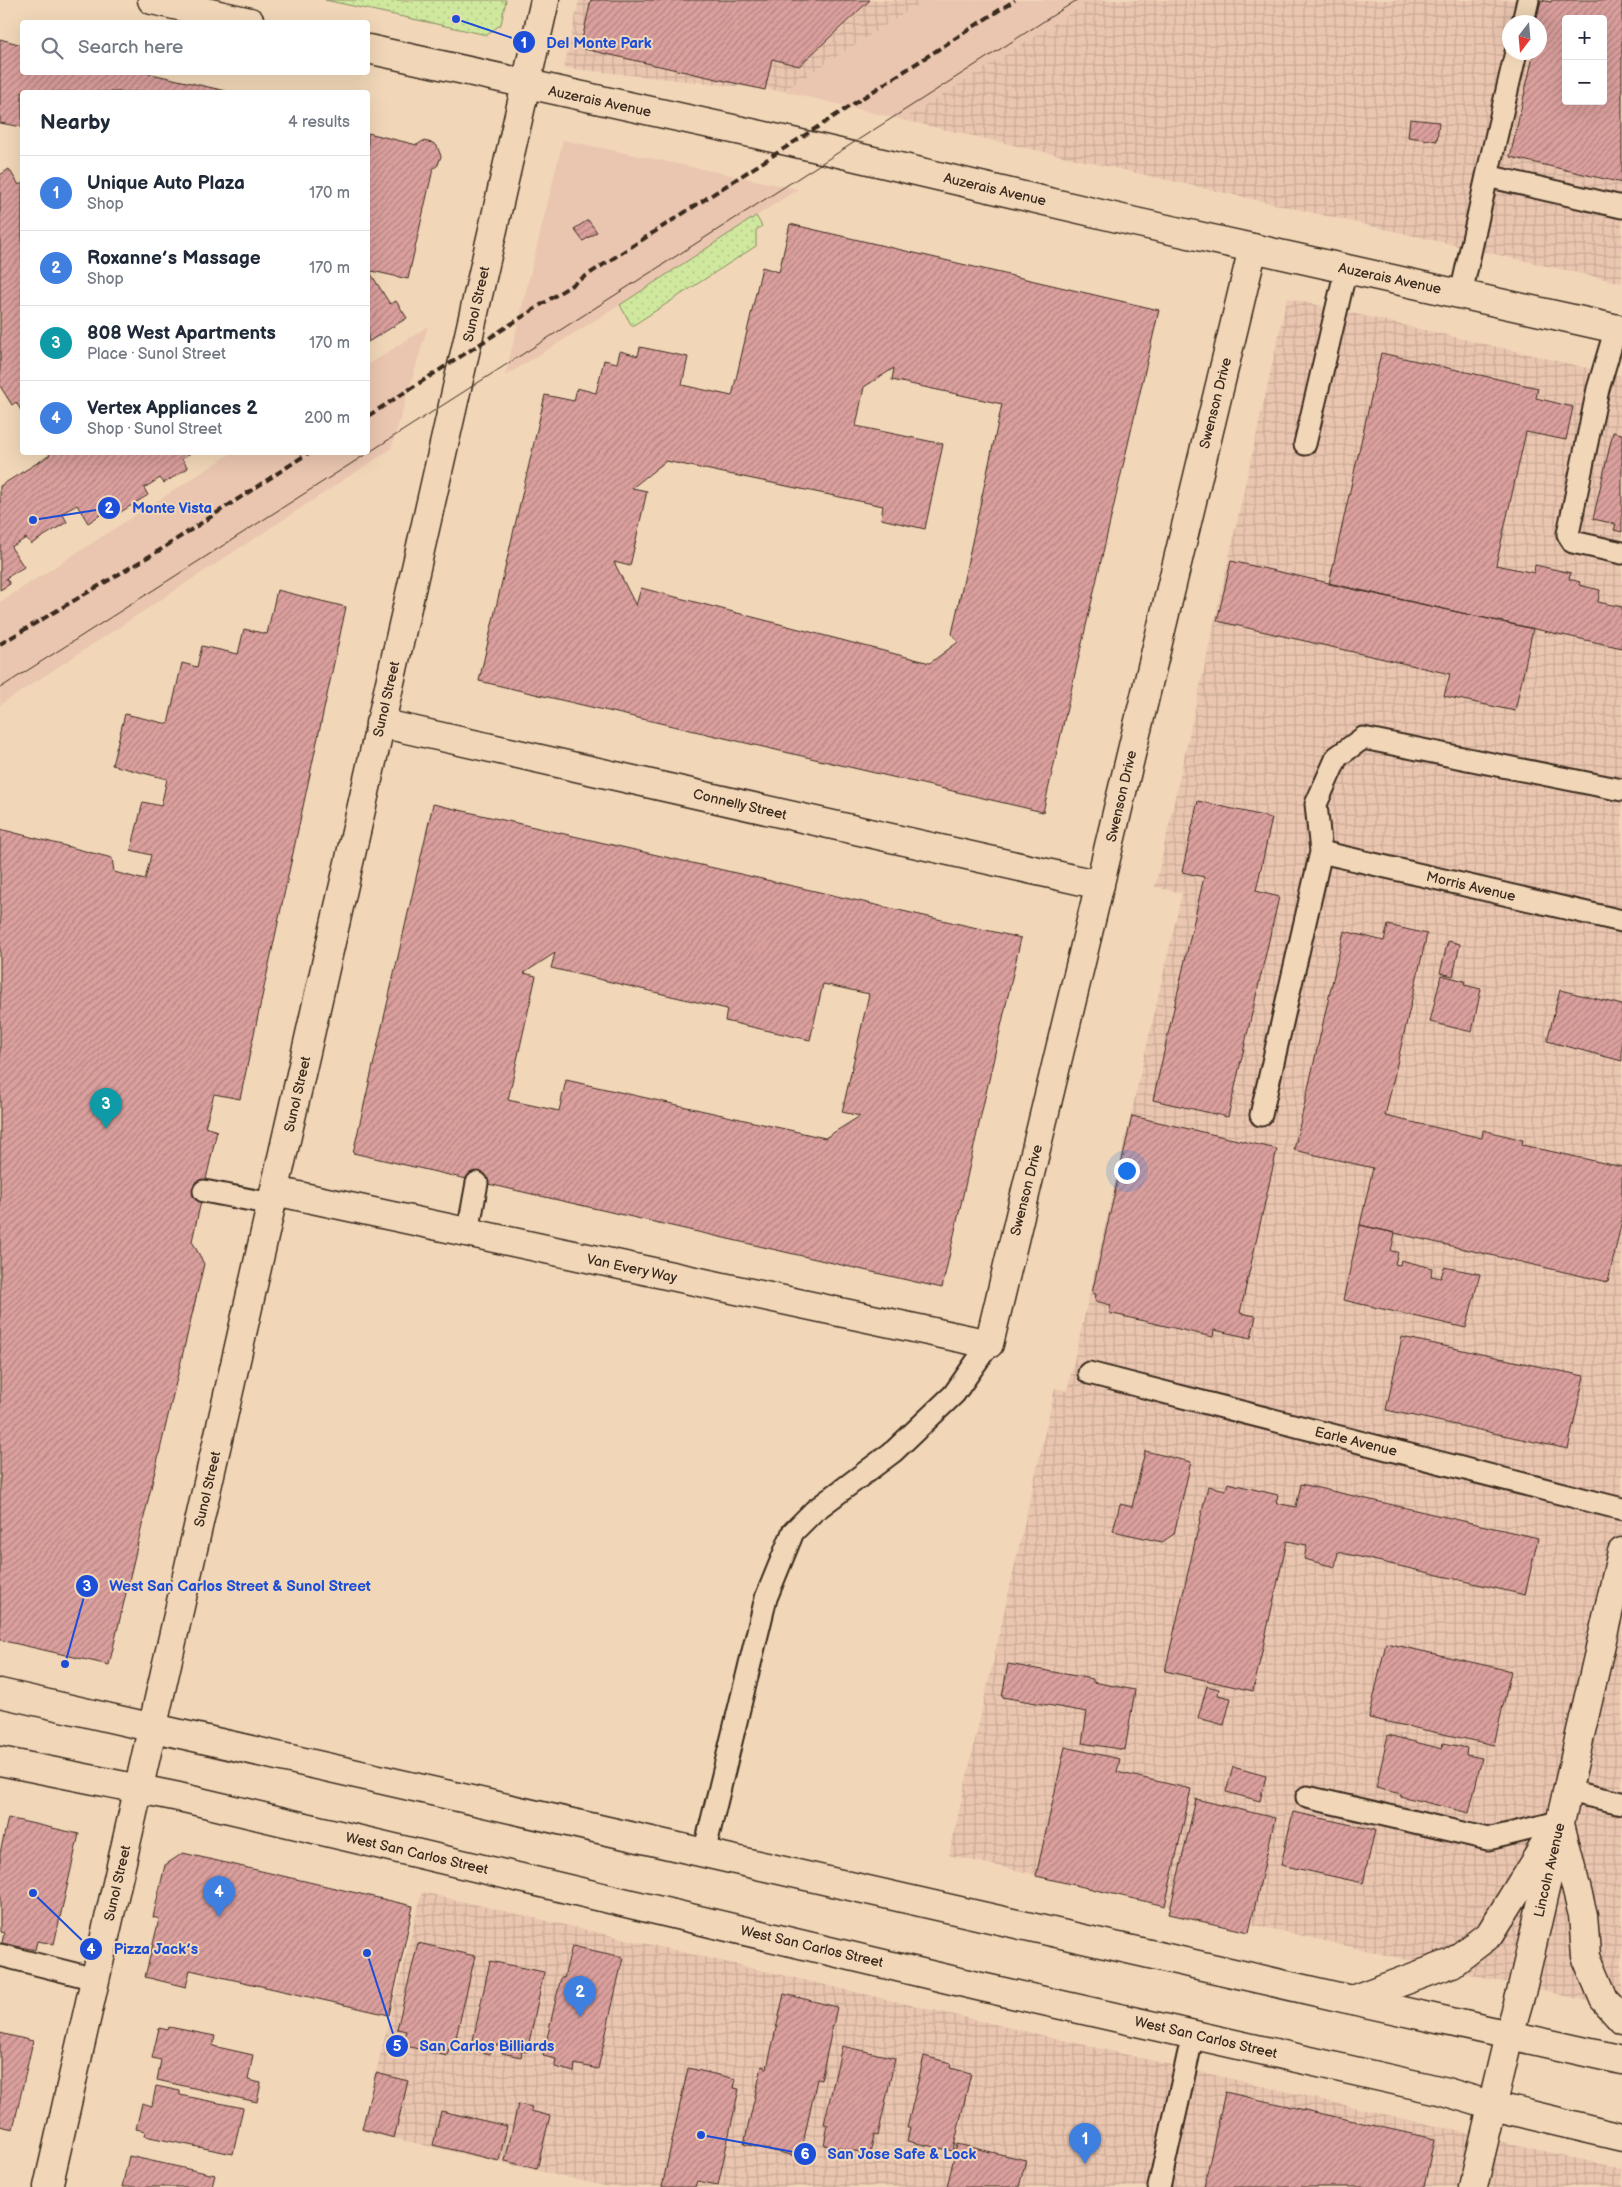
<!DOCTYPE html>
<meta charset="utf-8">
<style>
:root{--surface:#fff;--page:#f6f6f7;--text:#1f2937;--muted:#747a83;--line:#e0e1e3;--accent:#b45309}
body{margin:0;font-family:"Balsamiq Sans",sans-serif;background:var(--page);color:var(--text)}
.controls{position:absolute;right:15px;top:15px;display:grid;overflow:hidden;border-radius:5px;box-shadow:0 5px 20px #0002}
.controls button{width:45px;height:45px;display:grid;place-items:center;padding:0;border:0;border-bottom:1px solid var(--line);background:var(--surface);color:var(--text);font:25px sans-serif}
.compass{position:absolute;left:1502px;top:15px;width:45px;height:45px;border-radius:50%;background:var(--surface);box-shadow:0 5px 20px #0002;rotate:196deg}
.you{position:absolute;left:1126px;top:1170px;width:18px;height:18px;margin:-12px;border:4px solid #fff;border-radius:50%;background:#1a73e8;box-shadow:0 0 0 8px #1a73e833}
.badge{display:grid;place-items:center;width:32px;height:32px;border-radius:50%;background:var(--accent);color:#fff;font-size:16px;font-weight:700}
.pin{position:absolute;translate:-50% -41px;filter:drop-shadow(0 1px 2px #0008)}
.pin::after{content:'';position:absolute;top:26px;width:18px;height:15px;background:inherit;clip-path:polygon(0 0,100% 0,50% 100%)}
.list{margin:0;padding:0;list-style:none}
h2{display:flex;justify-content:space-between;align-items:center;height:65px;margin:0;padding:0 20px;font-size:21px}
h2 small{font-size:16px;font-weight:400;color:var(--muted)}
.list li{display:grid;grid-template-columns:32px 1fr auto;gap:15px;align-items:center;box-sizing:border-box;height:75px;padding:0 20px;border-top:1px solid var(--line)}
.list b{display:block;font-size:19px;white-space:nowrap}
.list p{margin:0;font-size:16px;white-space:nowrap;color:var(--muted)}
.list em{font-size:16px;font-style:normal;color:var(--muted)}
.icon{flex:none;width:28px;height:28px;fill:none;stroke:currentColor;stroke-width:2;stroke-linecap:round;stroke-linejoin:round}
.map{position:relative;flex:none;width:1622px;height:2187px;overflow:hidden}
.search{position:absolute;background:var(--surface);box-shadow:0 5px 20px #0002;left:20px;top:20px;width:350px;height:55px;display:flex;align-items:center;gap:12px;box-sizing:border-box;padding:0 18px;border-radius:5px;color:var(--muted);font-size:19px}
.panel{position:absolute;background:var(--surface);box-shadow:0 5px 20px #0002;left:20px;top:90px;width:350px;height:365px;border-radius:5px}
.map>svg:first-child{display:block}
.built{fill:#eac6b0}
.industrial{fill:url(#industrial-grid);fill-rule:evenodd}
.grass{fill:url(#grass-dots);stroke:#85895e}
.building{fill:url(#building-hatch);stroke:#3b2a1e;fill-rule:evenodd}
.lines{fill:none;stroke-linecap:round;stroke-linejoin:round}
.lane-casing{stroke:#3b2a1e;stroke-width:25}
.street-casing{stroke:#3b2a1e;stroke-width:31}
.secondary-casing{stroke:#3b2a1e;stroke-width:31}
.primary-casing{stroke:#3b2a1e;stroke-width:31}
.lane{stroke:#f1d7b8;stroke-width:21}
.street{stroke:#f1d7b8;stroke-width:28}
.secondary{stroke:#f1d7b8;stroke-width:28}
.primary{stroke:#f1d7b8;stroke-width:28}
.tram{stroke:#3b2a1e;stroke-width:1}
.rail{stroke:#3b2a1e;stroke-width:4;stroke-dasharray:8 4;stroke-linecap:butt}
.labels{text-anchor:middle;stroke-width:4;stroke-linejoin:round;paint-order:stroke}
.street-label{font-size:14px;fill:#3b2a1e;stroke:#f1d7b8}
.leader{fill:none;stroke:#1d4ed8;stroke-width:2}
.callout-dot{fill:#1d4ed8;stroke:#f1d7b8;stroke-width:2}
.mark-label{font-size:15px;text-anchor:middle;font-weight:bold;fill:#fff}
.callout-label{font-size:15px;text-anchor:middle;font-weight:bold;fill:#1d4ed8;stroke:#f1d7b8;stroke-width:4;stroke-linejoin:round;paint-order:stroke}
</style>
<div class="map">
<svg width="1622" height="2187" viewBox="0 0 1622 2187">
<defs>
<pattern id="industrial-grid" width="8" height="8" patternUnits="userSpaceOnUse" patternTransform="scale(1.25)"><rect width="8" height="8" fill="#eac6b0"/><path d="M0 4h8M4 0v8" fill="none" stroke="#caaa97"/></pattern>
<pattern id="grass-dots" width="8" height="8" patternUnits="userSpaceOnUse" patternTransform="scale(1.25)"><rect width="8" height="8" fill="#cfe89e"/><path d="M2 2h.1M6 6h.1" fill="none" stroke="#b3c788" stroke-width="1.8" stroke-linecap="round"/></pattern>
<pattern id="building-hatch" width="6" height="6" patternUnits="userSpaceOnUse" patternTransform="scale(1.25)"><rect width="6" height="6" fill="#dba09e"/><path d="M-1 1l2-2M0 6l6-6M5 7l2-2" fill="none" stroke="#b38380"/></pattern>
</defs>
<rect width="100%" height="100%" fill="#f1d7b8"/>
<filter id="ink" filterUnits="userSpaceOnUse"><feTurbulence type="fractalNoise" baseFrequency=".02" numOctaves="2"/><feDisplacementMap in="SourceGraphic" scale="10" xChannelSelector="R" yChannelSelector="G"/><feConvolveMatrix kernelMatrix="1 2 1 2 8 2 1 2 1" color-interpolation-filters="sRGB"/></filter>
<g filter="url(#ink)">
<path class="built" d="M925,0H1091L903,120L783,91Z
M563,140L798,189L620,305L505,376Z
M428,326L391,449L0,705V602L232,453L368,452V365Z"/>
<path class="industrial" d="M579,0H925L783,91L564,68Z
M1091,0H1622V283L903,120ZM1566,19H1603V101H1566ZM1510,22H1540V52H1510Z
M1287,298L1622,376V2009L949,1855L1055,1388L1067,1391L1182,893L1155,887Z
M422,1892L1622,2169V2187H609L361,2131Z"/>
<path class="grass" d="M325,0H506L501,24L487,35Z
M756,216L762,226L756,230V246L632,326L620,305Z"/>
<path class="building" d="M591,0H870L799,66L772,59L765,90L580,48Z
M1541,0L1551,2L1552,0H1622V183L1510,157L1534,52H1540V22H1536ZM1566,19H1603V101H1566Z
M0,39L22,45V72H143L230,92H22V127L0,123Z
M1410,119L1439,122L1437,141L1408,137Z
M368,133L417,145L423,141L433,143L437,146L441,156L438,165L433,169L408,279L372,271L371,274L390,304L396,301L407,318L368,342Z
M9,169L19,185L22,183V412L16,402L12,405L0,386V175Z
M588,220L597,232L583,241L574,229Z
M790,224L1159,310L1043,812L479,681L545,395L574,401L577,388L596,393L604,360L617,363L620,351L638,356L640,347L688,357L682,385L732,396L762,267L779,272ZM894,368L892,380L1002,404L952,634L958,642L930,663L641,588L636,606L614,562L630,566L647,491L632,488L666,461L883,506L881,519L925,529L943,444L856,426L864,387Z
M1381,353L1538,388L1536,398L1573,407L1566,440L1526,432L1496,565L1534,573L1535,565L1571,573L1569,579L1580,582L1579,585L1600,590L1598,602L1622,607V648L1329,584Z
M1613,432L1622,434V532L1614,530L1616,524L1593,519Z
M48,452H192L182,459L188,468L164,483L160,478L144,488L148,495L111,518L106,511L88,523L77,505L62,513L67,522L31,544L26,538L11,547L24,567L6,578L10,584L0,590V486L50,455Z
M1231,561L1533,629L1515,711L1444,696L1450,674L1217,621Z
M277,590L346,607L240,1099L214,1094L205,1127L217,1131L192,1241L204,1264L109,1665L0,1640V829L112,858L114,872L145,880L151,855L131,850L143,802L161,806L167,779L112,765L125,714L168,724L182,663L197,667L202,646L238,654L244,629L267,634Z
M1198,801L1272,818L1256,891L1279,897L1228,1117L1153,1100L1204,877L1182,872Z
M433,804L1021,938L942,1288L353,1153ZM555,953L551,968L727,1009L725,1021L810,1040L823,984L869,994L842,1112L860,1116L825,1138L566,1080L559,1111L508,1100L536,976L524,973Z
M1388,925L1427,934L1385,1116L1482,1138L1483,1130L1523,1140L1522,1145L1622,1167V1220L1608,1282L1360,1225L1373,1168L1294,1150L1344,931L1384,941Z
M1448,941L1460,944L1453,976L1440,973Z
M1441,975L1465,981L1464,985L1481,989L1472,1032L1430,1022Z
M1560,990L1622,1005V1061L1547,1041Z
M1132,1116L1277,1149L1240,1313L1256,1316L1251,1338L1214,1330L1213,1337L1109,1313L1111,1305L1095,1301L1096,1294L1092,1293Z
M1360,1225L1395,1233L1391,1251L1398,1252L1395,1264L1400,1265L1401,1260L1432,1268L1431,1276L1441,1278L1444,1267L1480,1274L1466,1328L1343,1300Z
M1402,1337L1584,1376L1568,1449L1386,1410Z
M1145,1451L1191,1462L1174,1534L1162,1542L1113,1531L1120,1504L1132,1507Z
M1228,1483L1278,1495L1276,1503L1296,1507L1301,1484L1538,1538L1525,1595L1338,1552L1335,1567L1304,1559L1307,1545L1287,1541L1253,1691L1165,1671L1208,1486L1226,1490Z
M1386,1643L1511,1671L1494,1745L1369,1718Z
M1008,1664L1093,1679V1682L1135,1690L1125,1750L1082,1743L1087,1712L1002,1697Z
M1207,1686L1219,1689L1218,1695L1231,1698L1224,1725L1198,1718Z
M1388,1735L1442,1749L1443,1743L1467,1748L1466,1755L1482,1758L1469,1813L1400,1796L1401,1794L1376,1788Z
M1065,1747L1120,1759L1117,1772L1191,1789L1165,1906L1036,1876Z
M1233,1767L1266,1776L1260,1801L1226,1792Z
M1196,1799L1275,1818L1249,1932L1169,1914Z
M1293,1812L1375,1830L1363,1883L1281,1865Z
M8,1818L79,1834L54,1944L37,1941L35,1950L2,1943L4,1933L0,1932V1853Z
M183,1853L413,1906L389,2015L190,1970L186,1987L145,1977L159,1919L153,1917L165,1865Z
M418,1943L475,1956L455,2042H451L447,2056L402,2045L406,2031L397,2029Z
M572,1946L623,1957L598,2069L575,2064L574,2072L555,2067L556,2059L543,2056L561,1977L564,1978Z
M490,1961L544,1972L527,2052L522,2051L521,2057L502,2053L503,2047L492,2044L490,2054L477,2051L479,2042L473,2040Z
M784,1994L837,2007L821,2080L817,2079L800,2157L744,2144L762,2066L767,2068Z
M169,2027L215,2036L213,2046L253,2055L248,2080L261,2083L257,2102L157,2080L161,2060L152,2058L159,2028L168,2030Z
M0,2033L33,2041L13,2129L0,2126Z
M842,2046L895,2058L878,2136L874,2135L870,2154L824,2145L828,2125L824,2124Z
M924,2056L951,2063L950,2068L971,2073L953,2151L907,2141L910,2128H907Z
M688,2068L736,2079L734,2088L739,2089L718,2185L697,2181L695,2187H662Z
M376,2073L408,2081L394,2138L362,2129Z
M156,2086L180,2091V2095L243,2108L233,2154L144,2136L145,2131L136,2129L142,2103L152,2106Z
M1225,2092L1434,2139L1424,2187H1204Z
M518,2104L532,2107L531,2111L550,2116L537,2169L505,2161Z
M441,2111L507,2126L499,2161L433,2145Z
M957,2144L1026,2160L1019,2187H947Z
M129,2156L215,2175L212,2187H122Z"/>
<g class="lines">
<g class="lane-casing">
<path id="lane" d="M1523,22L1528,0
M1516,52L1487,176L1622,207
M1461,294L1487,176
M1616,328L1598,389L1568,534L1573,542L1622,553
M1305,444L1346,269
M1321,852L1622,921
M1261,1115L1321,852L1316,804L1337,757L1363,738L1622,790
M204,1191L272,1204
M468,1232L477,1183
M1089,1373L1622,1509
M1567,1791L1622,1803
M1307,1797L1488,1839L1559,1822
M704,1853L766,1598L793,1532L814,1511L894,1451L954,1394L989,1344
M0,1955L95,1979
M1159,2187L1193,2034"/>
</g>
<g class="street-casing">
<path id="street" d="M526,84L545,0
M380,723L1100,885
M275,1191L989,1344L1253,248"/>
</g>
<g class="secondary-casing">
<path id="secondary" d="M152,0L250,22
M368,49L792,142L1135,222L1622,330
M1561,1828L1583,1915L1586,1956L1604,1999L1622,2019
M1352,2000L1452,1963L1490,1934L1548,1840
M48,2187L526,84
M1473,2187L1509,2035L1521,1993L1622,1552"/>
</g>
<g class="primary-casing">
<path id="primary" d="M0,1693L1352,2000L1622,2060
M0,1761L179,1797L977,1986L1443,2091L1493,2106L1622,2137"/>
</g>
<use href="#lane" class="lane"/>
<use href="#street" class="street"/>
<use href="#secondary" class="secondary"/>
<use href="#primary" class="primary"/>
<path class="tram" d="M0,688L1077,0"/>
<path class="rail" d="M368,416L1015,0
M0,644L160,550L310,452"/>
</g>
</g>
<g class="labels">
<g class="street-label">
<text transform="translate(600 101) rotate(12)" y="5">Auzerais Avenue</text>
<text transform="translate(995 189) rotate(13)" y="5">Auzerais Avenue</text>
<text transform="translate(1390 278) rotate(12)" y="5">Auzerais Avenue</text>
<text transform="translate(476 304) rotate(-77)" y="5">Sunol Street</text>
<text transform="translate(1215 403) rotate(-76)" y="5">Swenson Drive</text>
<text transform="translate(386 699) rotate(-77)" y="5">Sunol Street</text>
<text transform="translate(1121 796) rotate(-77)" y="5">Swenson Drive</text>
<text transform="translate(740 804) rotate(13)" y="5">Connelly Street</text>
<text transform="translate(1471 886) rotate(13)" y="5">Morris Avenue</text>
<text transform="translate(297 1094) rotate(-77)" y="5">Sunol Street</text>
<text transform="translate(1026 1190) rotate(-76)" y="5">Swenson Drive</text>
<text transform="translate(632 1268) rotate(12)" y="5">Van Every Way</text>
<text transform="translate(1356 1441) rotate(14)" y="5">Earle Avenue</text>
<text transform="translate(207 1489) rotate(-77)" y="5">Sunol Street</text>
<text transform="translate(417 1853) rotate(13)" y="5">West San Carlos Street</text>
<text transform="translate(1549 1870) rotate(-77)" y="5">Lincoln Avenue</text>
<text transform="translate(117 1883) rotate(-77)" y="5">Sunol Street</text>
<text transform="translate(812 1946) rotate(13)" y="5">West San Carlos Street</text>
<text transform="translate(1206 2037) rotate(13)" y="5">West San Carlos Street</text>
</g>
</g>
<path class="leader" d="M456 19L524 42M33 520L109 508M65 1664L87 1586M33 1893L91 1949M367 1953L397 2046M701 2135L805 2154"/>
<g class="callout-dot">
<circle cx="456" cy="19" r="5"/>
<circle cx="33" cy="520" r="5"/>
<circle cx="65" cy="1664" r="5"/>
<circle cx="33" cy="1893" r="5"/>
<circle cx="367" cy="1953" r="5"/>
<circle cx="701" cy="2135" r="5"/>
<circle cx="524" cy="42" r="12"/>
<circle cx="109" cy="508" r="12"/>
<circle cx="87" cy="1586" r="12"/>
<circle cx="91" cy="1949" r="12"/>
<circle cx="397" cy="2046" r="12"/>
<circle cx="805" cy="2154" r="12"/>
</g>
<g class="mark-label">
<text x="524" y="48">1</text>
<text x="109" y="513">2</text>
<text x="87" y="1591">3</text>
<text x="91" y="1954">4</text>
<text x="397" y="2051">5</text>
<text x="805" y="2159">6</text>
</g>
<g class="callout-label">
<text x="599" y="48">Del Monte Park</text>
<text x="172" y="513">Monte Vista</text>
<text x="240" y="1591">West San Carlos Street &amp; Sunol Street</text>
<text x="156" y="1954">Pizza Jack’s</text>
<text x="487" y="2051">San Carlos Billiards</text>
<text x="902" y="2159">San Jose Safe &amp; Lock</text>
</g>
</svg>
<div class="controls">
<button>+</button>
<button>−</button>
</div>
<svg class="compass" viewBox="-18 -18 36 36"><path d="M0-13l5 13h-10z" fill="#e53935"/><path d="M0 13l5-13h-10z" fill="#747a83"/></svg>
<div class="you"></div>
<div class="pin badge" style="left:1085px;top:2164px;background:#3f7fe0">1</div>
<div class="pin badge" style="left:580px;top:2017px;background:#3f7fe0">2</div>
<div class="pin badge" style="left:106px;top:1129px;background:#0f9aa8">3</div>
<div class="pin badge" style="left:219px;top:1917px;background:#3f7fe0">4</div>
<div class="search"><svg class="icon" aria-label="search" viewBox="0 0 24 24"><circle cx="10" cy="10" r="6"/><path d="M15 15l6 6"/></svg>Search here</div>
<section class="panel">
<h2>Nearby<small>4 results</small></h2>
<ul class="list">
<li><span class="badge" style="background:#3f7fe0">1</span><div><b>Unique Auto Plaza</b><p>Shop</p></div><em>170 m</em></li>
<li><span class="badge" style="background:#3f7fe0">2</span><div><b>Roxanne’s Massage</b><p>Shop</p></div><em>170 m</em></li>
<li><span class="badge" style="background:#0f9aa8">3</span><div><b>808 West Apartments</b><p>Place · Sunol Street</p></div><em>170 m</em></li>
<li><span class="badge" style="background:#3f7fe0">4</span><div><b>Vertex Appliances 2</b><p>Shop · Sunol Street</p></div><em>200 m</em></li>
</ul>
</section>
</div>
